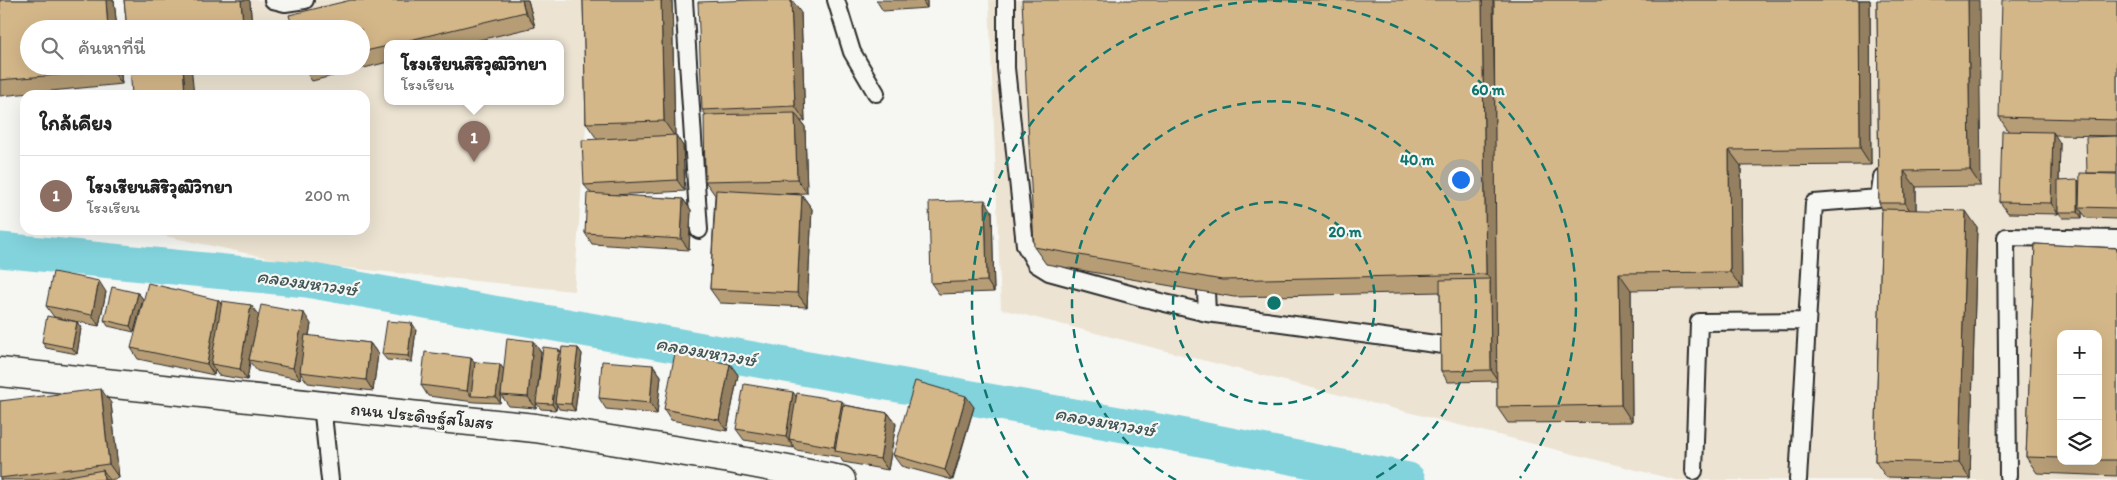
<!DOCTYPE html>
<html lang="th">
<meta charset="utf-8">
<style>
:root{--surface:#fff;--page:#f2f2f2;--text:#222;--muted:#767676;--line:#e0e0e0;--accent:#d1495b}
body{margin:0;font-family:Itim,"Playpen Sans Thai",sans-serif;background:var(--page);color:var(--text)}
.controls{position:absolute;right:15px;bottom:15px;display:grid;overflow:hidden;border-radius:10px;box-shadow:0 5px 20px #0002}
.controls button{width:45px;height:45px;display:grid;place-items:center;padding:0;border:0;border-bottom:1px solid var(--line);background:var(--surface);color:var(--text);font:25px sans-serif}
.you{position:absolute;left:1460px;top:179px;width:18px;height:18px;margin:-12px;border:4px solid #fff;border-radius:50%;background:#1a73e8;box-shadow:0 0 0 8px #1a73e833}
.badge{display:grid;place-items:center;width:32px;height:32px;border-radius:50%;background:var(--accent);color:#fff;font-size:16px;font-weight:700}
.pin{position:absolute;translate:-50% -41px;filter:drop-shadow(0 1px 2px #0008)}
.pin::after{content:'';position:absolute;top:26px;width:18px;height:15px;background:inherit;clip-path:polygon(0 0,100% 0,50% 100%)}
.popup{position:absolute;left:384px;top:40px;width:180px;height:65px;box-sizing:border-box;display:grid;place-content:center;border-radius:10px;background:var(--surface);filter:drop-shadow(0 1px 4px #0005);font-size:16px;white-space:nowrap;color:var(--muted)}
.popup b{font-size:19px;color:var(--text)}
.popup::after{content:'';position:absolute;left:50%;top:100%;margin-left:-10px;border:10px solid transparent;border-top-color:var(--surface)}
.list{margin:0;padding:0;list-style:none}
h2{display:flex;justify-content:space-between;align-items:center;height:65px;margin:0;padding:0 20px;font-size:21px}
h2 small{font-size:16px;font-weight:400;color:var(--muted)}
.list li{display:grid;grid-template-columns:32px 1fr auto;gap:15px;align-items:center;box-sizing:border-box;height:80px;padding:0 20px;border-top:1px solid var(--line)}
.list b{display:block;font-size:19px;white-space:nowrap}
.list p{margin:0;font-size:16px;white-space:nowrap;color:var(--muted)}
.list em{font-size:16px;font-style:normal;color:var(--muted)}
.icon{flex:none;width:28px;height:28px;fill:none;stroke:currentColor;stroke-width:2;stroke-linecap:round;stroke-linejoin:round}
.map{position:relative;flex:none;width:2117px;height:480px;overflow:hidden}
.search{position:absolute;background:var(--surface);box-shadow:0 5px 20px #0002;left:20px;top:20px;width:350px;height:55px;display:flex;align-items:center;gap:12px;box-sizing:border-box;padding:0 18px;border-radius:28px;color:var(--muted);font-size:19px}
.panel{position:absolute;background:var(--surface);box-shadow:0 5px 20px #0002;left:20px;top:90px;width:350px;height:145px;border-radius:15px}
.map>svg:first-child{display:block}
.built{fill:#ece3d2;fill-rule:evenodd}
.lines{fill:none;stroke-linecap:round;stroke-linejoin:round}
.canal{stroke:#82d3dc;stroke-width:35}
.service-casing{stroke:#2b2b2b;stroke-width:20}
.tertiary-casing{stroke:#2b2b2b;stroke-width:31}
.service{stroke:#f6f6f2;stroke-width:16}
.tertiary{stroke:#f6f6f2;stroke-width:28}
.wall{fill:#b69d76;stroke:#2b2b2b;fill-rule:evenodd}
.shaded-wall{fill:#948060;stroke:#2b2b2b}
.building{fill:#d4b789;stroke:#2b2b2b}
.ring{fill:none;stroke:#0f766e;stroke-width:2.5;stroke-dasharray:9 6}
.labels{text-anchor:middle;stroke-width:4.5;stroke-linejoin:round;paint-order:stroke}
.street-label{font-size:18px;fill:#2b2b2b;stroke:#f6f6f2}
.water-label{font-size:19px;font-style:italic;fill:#415557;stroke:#f6f6f2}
.centre{fill:#0f766e;stroke:#f6f6f2;stroke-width:2.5}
.ring-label{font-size:15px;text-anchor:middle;font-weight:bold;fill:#0f766e;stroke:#f6f6f2;stroke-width:4.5;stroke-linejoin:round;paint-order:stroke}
</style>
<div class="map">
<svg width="2117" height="480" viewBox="0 0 2117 480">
<rect width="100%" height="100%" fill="#f6f6f2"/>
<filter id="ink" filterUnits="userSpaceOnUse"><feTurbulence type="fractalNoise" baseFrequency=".02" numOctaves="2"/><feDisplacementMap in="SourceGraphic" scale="10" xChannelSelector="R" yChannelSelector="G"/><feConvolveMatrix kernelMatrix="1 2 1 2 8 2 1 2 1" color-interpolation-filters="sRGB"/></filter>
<g filter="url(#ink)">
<path class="built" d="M250,0H585L590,71L574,291L288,262L151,233L150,230H365V95H141L139,66H361V29H135L250,2ZM388,43H560V101H388Z
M989,0H2117V480H1676L1001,309ZM2061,334H2098V461H2061Z"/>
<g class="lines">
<path class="canal" d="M0,250L307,280L1175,434L1408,480"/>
<g class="service-casing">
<path id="service" d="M273,0L285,3L305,0
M684,0L699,230
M836,0L852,52L876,93
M1006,0V68L1025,245L1036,264L1049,272L1144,298L1207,313L1443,345
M1205,270L1207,313
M322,405L330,480
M1694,471L1699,322L1807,321
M2008,476L2006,237L2117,239
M1798,480L1814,203L1879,198L1882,177"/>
</g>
<g class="tertiary-casing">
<path id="tertiary" d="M0,372L535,428L730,459L841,480"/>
</g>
<use href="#service" class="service"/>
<use href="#tertiary" class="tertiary"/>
</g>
<path class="wall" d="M0,0H114L117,29H29L120,66L122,84L0,96Z
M124,0H249L250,2L252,29H127Z
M351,0H528L535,27L466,43H388V62L312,81L302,66H361V29Z
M583,0H672L675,135L683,146L685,191L612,195L683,199L691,210L689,250L592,244L585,233L591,193L584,185L597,139L586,123Z
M876,0H927V8L883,11Z
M1494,0H1870L1871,165L1741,166L1742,288L1631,290L1632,422L1508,423L1497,407V381L1448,382L1441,371L1440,292L1234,297L1046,264L1034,247L1494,83Z
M1877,0L1981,186L1916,187V210L1977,227L1970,479L1886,477L1875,461L1882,209L1879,203Z
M2117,0V136L2054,135L2060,143L2059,181L2080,182L2117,136V219L2087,218L2082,212V218H2063L2058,212V210V214L2008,213L2000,202L2009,132L1999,117Z
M801,13L805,121H801L805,127L807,193L783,194L802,195L812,209L807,307L720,303L710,289L715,195L705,181L706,115L702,110Z
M992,211L994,292L939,294L931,283Z
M2035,244L2117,248V476L2037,473L2026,457ZM2061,334H2098V461H2061Z
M106,292L99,326L54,317L46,306Z
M138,293L143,299L134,332L108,326L104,320Z
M218,300L222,305H251L258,316L311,324L309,336L370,343L378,354L373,391L308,383L301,374L300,379L257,371L250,362L247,380L218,375L215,370L214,375L138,359L131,348Z
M77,322L81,328L77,354L46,348L42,342Z
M416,329L412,362L387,360L382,354Z
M578,348L582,354L575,411L559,409L557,405L556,410L541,409L536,403L559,349L562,353Z
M541,352L536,408L509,406L501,395L502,386L500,403L475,402L428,396L421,385L471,358L475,362L504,369Z
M730,364L738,375L727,431L671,420L664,409Z
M653,365L661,376L657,414L606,409L599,398Z
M796,396L888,413L896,424L888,470L843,462L840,457L796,450L794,446V448L744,440L736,429Z
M0,401L111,403L119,478L110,480H0Z
M974,407L953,480L901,466L893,455Z"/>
<path class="shaded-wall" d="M106,0H114L117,29H108Z
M241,0H249L250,2L252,29H247L243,24Z
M522,0H528L535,27L525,12Z
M661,0H672L675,137L664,121Z
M791,0H792L801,13L805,121L795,106Z
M922,0H927V8Z
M1482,0H1493L1498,290V381L1491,370L1490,279L1486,274Z
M1859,0H1870L1871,165L1860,148Z
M1968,0H1979L1981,186L1970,170Z
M111,66H120L122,84L112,70Z
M183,66H191L194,95H185Z
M795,113L805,127L807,193L797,179Z
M2053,132L2060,143L2058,214L2051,203Z
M676,135L683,146L685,191L677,180Z
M1729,150L1741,166L1742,288L1730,272Z
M1904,171L1916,187V219L1905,203Z
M2078,180L2083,186L2079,207L2082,212V218L2078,212Z
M802,195L812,209L807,307L797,293Z
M683,199L691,210L689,250L681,239Z
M985,200L992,211L994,292L987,281Z
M1966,211L1977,227L1970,479L1959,463Z
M1619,273L1631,290L1632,422L1621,405Z
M99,281L106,292L99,326L92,315Z
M138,293L143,299L134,332L130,326Z
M218,300L226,311L211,364L215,370L214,375L207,364Z
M251,305L259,316L249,360L250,362L247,380L240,369Z
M304,313L311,324L302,372H300L301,374L300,379L293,368Z
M77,322L81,328L77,354L72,348Z
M412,323L416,329L412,362L408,356Z
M533,341L541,352L536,408L528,397Z
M370,343L378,354L373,391L366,380Z
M578,348L582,354L575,411L571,404Z
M559,349L563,355L555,403L557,405L556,410L552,404Z
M471,358L479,369L471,396L467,391Z
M500,364L504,370L500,403L496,397Z
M730,364L738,375L727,431L719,420Z
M653,365L661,376L657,414L650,403Z
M101,389L111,403L119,478L109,464Z
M793,392L801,403L789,439L794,446V448L786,437Z
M966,396L974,407L952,480L945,470Z
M842,401L850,412L837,451L834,447Z
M888,413L896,424L888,470L880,459Z
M103,470L110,480H104Z"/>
<path class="building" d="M0,0H106L108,29H29V66H111L112,70L0,80Z
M124,0H241L243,24L191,29H127Z
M351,0H522L525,12L398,43H388V46L361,52V29H293L289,15Z
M583,0H661L664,121L586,123Z
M755,0H791L795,106L702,110L698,2Z
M1022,0H1482L1486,274L1222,280L1034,247Z
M1494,0H1859L1860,148L1729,150L1730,272L1619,273L1621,405L1497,407Z
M1877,0H1968L1970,170L1904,171L1905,203H1879Z
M2002,0H2117V120L1999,117Z
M130,66H183L185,95H132Z
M795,113L797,179L705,181L704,115Z
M2002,131L2053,132L2051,203L2000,202Z
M676,135L677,180L584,185L582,140Z
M2117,136V173H2087L2086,137Z
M2080,173L2117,174V208L2079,207Z
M2078,180V212H2058V181Z
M716,190L802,195L797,293L710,289Z
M587,193L683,199L681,239L585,233Z
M985,200L987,281L931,283L929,202Z
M1882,209L1966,211L1959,463L1875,461Z
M2035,244L2117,248V460H2098V334H2061V458L2026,457Z
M53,272L99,281L92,315L46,306Z
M1490,279L1491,370L1441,371L1440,280Z
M148,283L218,300L207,364L131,348Z
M112,287L138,293L130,326L104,320Z
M222,301L251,305L240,369L211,364Z
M261,305L304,313L293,368L249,360Z
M47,316L77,322L72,348L42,342Z
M387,321L412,323L408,356L382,354Z
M305,335L370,343L366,380L300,372Z
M507,338L533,341L528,397L501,395Z
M543,347L559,349L552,404L536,403Z
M562,347L578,348L571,404L555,403Z
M425,352L471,358L467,391L421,385Z
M675,353L730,364L719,420L664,409Z
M602,361L653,365L650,403L599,398Z
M475,362L500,364L496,397L471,396Z
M915,381L966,396L945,470L893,455Z
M744,384L793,392L786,437L736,429Z
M101,389L109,464L0,478V401Z
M797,393L842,401L834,447L789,439Z
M843,405L888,413L880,459L835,451Z
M103,470L104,480H47Z"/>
</g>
<g class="ring">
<circle cx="1274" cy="303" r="101"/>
<path d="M1176 480A202 202 0 1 1 1372 480"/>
<path d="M1028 478A302 302 0 1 1 1520 478"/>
</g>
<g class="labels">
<g class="street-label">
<text transform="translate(422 416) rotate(6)" y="6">ถนน ประดิษฐ์สโมสร</text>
</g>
<g class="water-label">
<text transform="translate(307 282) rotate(8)" y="7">คลองมหาวงษ์</text>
<text transform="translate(706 351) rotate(10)" y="7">คลองมหาวงษ์</text>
<text transform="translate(1105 421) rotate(10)" y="7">คลองมหาวงษ์</text>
</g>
</g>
<circle cx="1274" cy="303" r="8" class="centre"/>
<g class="ring-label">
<text x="1488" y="95">60 m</text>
<text x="1417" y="165">40 m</text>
<text x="1345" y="237">20 m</text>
</g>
</svg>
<div class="controls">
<button>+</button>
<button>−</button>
<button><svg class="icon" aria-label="layers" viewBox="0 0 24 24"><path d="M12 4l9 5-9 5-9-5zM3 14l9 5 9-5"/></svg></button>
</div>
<div class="you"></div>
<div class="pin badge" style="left:474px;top:162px;background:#8d6e63">1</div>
<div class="popup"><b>โรงเรียนสิริวุฒิวิทยา</b>โรงเรียน</div>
<div class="search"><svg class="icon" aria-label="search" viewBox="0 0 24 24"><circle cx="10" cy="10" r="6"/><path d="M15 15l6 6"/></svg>ค้นหาที่นี่</div>
<section class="panel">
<h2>ใกล้เคียง<small></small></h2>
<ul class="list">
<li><span class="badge" style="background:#8d6e63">1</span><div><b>โรงเรียนสิริวุฒิวิทยา</b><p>โรงเรียน</p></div><em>200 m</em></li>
</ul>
</section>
</div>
